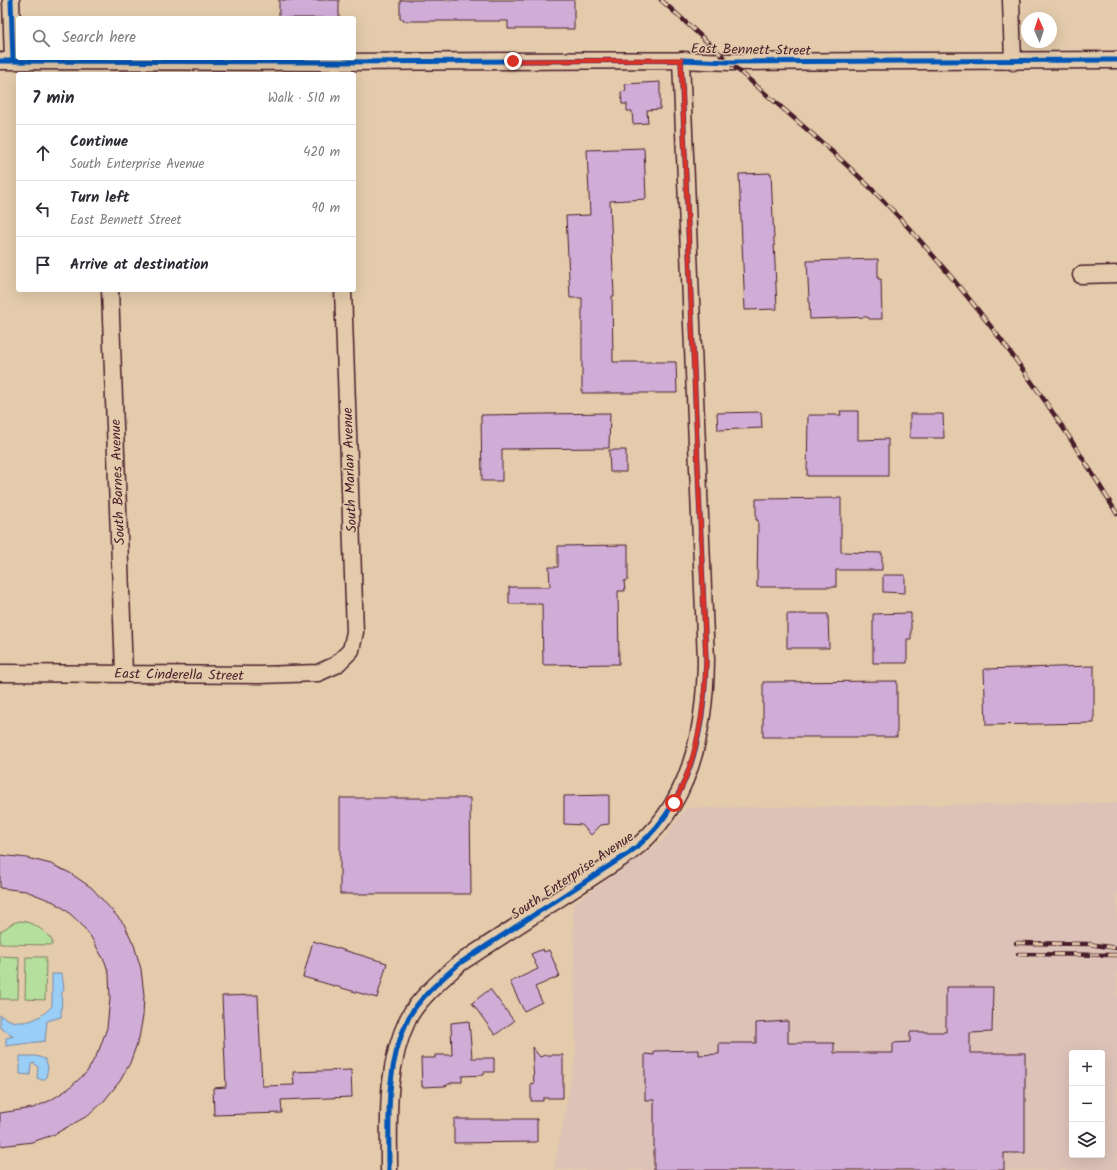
<!DOCTYPE html>
<meta charset="utf-8">
<style>
:root{--surface:#fff;--page:#f2f2f3;--text:#2b2b33;--muted:#7c7c81;--line:#e1e1e2}
body{margin:0;font-family:Kalam,sans-serif;background:var(--page);color:var(--text)}
.controls{position:absolute;right:12px;bottom:12px;display:grid;overflow:hidden;border-radius:4px;box-shadow:0 4px 16px #0002}
.controls button{width:36px;height:36px;display:grid;place-items:center;padding:0;border:0;border-bottom:1px solid var(--line);background:var(--surface);color:var(--text);font:20px sans-serif}
.compass{position:absolute;left:1021px;top:12px;width:36px;height:36px;border-radius:50%;background:var(--surface);box-shadow:0 4px 16px #0002;rotate:357deg}
.stop{position:absolute;width:12px;height:12px;margin:-9px;border:3px solid #d93025;border-radius:50%;background:#fff}
.stop.end{background:#d93025;border-color:#fff;box-shadow:0 1px 4px #0008}
.list{margin:0;padding:0;list-style:none}
h2{display:flex;justify-content:space-between;align-items:center;height:52px;margin:0;padding:0 16px;font-size:17px}
h2 small{font-size:13px;font-weight:400;color:var(--muted)}
.list li{display:grid;grid-template-columns:26px 1fr auto;gap:12px;align-items:center;box-sizing:border-box;height:56px;padding:0 16px;border-top:1px solid var(--line)}
.list b{display:block;font-size:15px;white-space:nowrap}
.list p{margin:0;font-size:13px;white-space:nowrap;color:var(--muted)}
.list em{font-size:13px;font-style:normal;color:var(--muted)}
.icon{flex:none;width:22px;height:22px;fill:none;stroke:currentColor;stroke-width:2;stroke-linecap:round;stroke-linejoin:round}
.map{position:relative;flex:none;width:1117px;height:1170px;overflow:hidden}
.search{position:absolute;background:var(--surface);box-shadow:0 4px 16px #0002;left:16px;top:16px;width:340px;height:44px;display:flex;align-items:center;gap:10px;box-sizing:border-box;padding:0 14px;border-radius:4px;color:var(--muted);font-size:15px}
.panel{position:absolute;background:var(--surface);box-shadow:0 4px 16px #0002;left:16px;top:72px;width:340px;height:220px;border-radius:4px}
.map>svg:first-child{display:block}
.built{fill:#ddc2b8;fill-rule:evenodd}
.green{fill:#b4df9c;stroke:#7f7f64}
.water{fill:#99cef7;stroke:#7988a5}
.building{fill:#cfadd7;stroke:#4a1f2b}
.lines{fill:none;stroke-linecap:round;stroke-linejoin:round}
.minor-casing{stroke:#4a1f2b;stroke-width:19}
.minor{stroke:#e3cbab;stroke-width:16}
.rail-casing{stroke:#4a1f2b;stroke-width:4.5}
.rail{stroke:#e3cbab;stroke-width:3;stroke-dasharray:9;stroke-linecap:butt}
.cycleway-casing{stroke:#e3cbab;stroke-width:8}
.cycleway{stroke:#0057b8;stroke-width:5}
.route{stroke:#d93025;stroke-width:5}
.labels{text-anchor:middle;stroke-width:3;stroke-linejoin:round;paint-order:stroke}
.street-label{font-size:14px;fill:#4a1f2b;stroke:#e3cbab}
</style>
<div class="map">
<svg width="1117" height="1170" viewBox="0 0 1117 1170">
<rect width="100%" height="100%" fill="#e3cbab"/>
<filter id="ink" filterUnits="userSpaceOnUse"><feTurbulence type="fractalNoise" baseFrequency=".025" numOctaves="2"/><feDisplacementMap in="SourceGraphic" scale="8" xChannelSelector="R" yChannelSelector="G"/><feConvolveMatrix kernelMatrix="1 2 1 2 8 2 1 2 1" color-interpolation-filters="sRGB"/></filter>
<g filter="url(#ink)">
<path class="built" d="M1117,803V1170H554L576,1054L573,904L662,841L686,808ZM1072,1053H1102V1155H1072Z"/>
<path class="green" d="M20,921C34,922 43,930 52,940V945L0,944V932L13,923Z
M0,956L19,957L18,999H0Z
M26,957H46L45,1000L25,999Z"/>
<path class="water" d="M52,974H62L64,990L62,992L61,1017L47,1021L45,1041L6,1046V1038L14,1036L0,1028V1015C18,1028 38,1022 52,1006Z
M20,1056H36L45,1059L48,1067L46,1078L42,1080L37,1078L38,1067L34,1063L31,1064L30,1075L20,1074Z"/>
<path class="building" d="M279,0H339V18H279Z
M400,0H574V29H508V21H403L404,19H400Z
M660,82V109L647,110L648,123L633,124L632,111H627V104H622L621,92L626,91L625,84Z
M644,148L646,199L610,201L614,296H612L613,362H676L677,393H582V298H570L566,216L590,215L587,150Z
M771,173L777,309L745,310L739,174Z
M878,259V279H881L882,319H869L868,317L810,319L807,261Z
M840,411H858V440L888,439V476H807L808,415H841Z
M761,412L762,428L718,430L717,413Z
M610,413L609,448L502,449V481H482L481,415Z
M910,414H943L944,438H910Z
M609,450H626V472H610Z
M841,498V552L882,553V570H836V587H757L758,520H756V499Z
M628,545V580L624,581L625,591H618L619,664L543,665L542,604H509V587H550L549,567H558V546Z
M883,575H905V593L883,592Z
M911,613V639H907V663H873V614Z
M787,614H828L829,648H787Z
M1094,666V723L986,725L984,669Z
M897,681V737H763V682Z
M609,795V824L601,825L591,835L582,825L564,824V796Z
M340,798H470L471,894H340Z
M0,855L27,858L51,864L70,873L92,888L124,924L134,945L141,969L144,995L143,1016L139,1038L130,1063L120,1081L104,1101L89,1115L53,1135L32,1142L0,1146V1113L33,1108L51,1100L68,1089L87,1072L99,1050L107,1028L110,998L109,974L105,962L91,937L81,924L66,910L54,902L26,891L0,888Z
M313,941L387,963L377,998L303,977Z
M543,949L544,952L549,950L560,976L535,987L542,1002L524,1011L510,982L538,969L531,954Z
M946,987H993L992,1032L970,1033V1053H1025V1153H1004V1170H654V1100H645V1054L654,1055V1051L699,1050V1055L719,1054V1043H756V1023L788,1021V1043H834V1053H893V1043L910,1042V1032H946Z
M490,989L514,1021L495,1035L472,1003Z
M258,995L262,1086L294,1085L293,1072L351,1070L352,1097L281,1100L282,1113L214,1115L213,1088L226,1087L222,996Z
M469,1021L472,1058H494V1072H484V1075L462,1076V1082H453L445,1086L422,1087L421,1058H435V1055H452L451,1023Z
M532,1047L540,1057L545,1055H563V1098H543V1101H531V1083L534,1084Z
M454,1119H537V1142L454,1143Z"/>
<g class="lines">
<g class="minor-casing">
<path id="minor" d="M11,0L13,60
M1011,0L1013,62
M0,61L336,62L681,60L729,62L1117,60
M1081,275L1117,274
M110,290L124,673
M0,673L260,675L318,673L336,665L351,650L355,632L343,290
M389,1170C389,1119 385,1067 408,1019C417,1000 444,977 460,963L629,853C690,808 705,732 706,660L681,60"/>
</g>
<use href="#minor" class="minor"/>
<g class="rail-casing">
<path id="rail" d="M661,0C685,21 707,42 730,63C787,113 846,160 897,215C981,306 1054,407 1117,514
M1016,943L1088,944L1117,948
M1018,954L1117,955"/>
</g>
<use href="#rail" class="rail"/>
<g class="cycleway-casing">
<path id="cycleway" d="M11,0L13,60
M0,61L336,62L681,60L729,62L1117,60
M389,1170C389,1119 385,1067 408,1019C417,1000 444,977 460,963L629,853C690,808 705,732 706,660L681,60"/>
</g>
<use href="#cycleway" class="cycleway"/>
</g>
</g>
<g class="lines" filter="url(#ink)">
<path class="route" d="M513,61L681,60L706,660C705,709 698,759 674,803"/>
</g>
<g class="labels">
<g class="street-label">
<text transform="translate(751 49) rotate(1)" y="5">East Bennett Street</text>
<text transform="translate(349 470) rotate(-92)" y="5">South Marlan Avenue</text>
<text transform="translate(117 482) rotate(-92)" y="5">South Barnes Avenue</text>
<text transform="translate(179 674) rotate(1)" y="5">East Cinderella Street</text>
<text transform="translate(572 875) rotate(-34)" y="5">South Enterprise Avenue</text>
</g>
</g>
</svg>
<div class="controls">
<button>+</button>
<button>−</button>
<button><svg class="icon" aria-label="layers" viewBox="0 0 24 24"><path d="M12 4l9 5-9 5-9-5zM3 14l9 5 9-5"/></svg></button>
</div>
<svg class="compass" viewBox="-18 -18 36 36"><path d="M0-13l5 13h-10z" fill="#e53935"/><path d="M0 13l5-13h-10z" fill="#7c7c81"/></svg>
<div class="stop" style="left:674px;top:803px"></div>
<div class="stop end" style="left:513px;top:61px"></div>
<div class="search"><svg class="icon" aria-label="search" viewBox="0 0 24 24"><circle cx="10" cy="10" r="6"/><path d="M15 15l6 6"/></svg>Search here</div>
<section class="panel">
<h2>7 min<small>Walk · 510 m</small></h2>
<ul class="list">
<li><svg class="icon" aria-label="ahead" viewBox="0 0 24 24"><path d="M12 20V5M6 11l6-6 6 6"/></svg><div><b>Continue</b><p>South Enterprise Avenue</p></div><em>420 m</em></li>
<li><svg class="icon" aria-label="left" viewBox="0 0 24 24"><path d="M17 20v-9H6M10 6l-5 5 5 5"/></svg><div><b>Turn left</b><p>East Bennett Street</p></div><em>90 m</em></li>
<li><svg class="icon" aria-label="arrive" viewBox="0 0 24 24"><path d="M6 21V4h12l-3 4 3 4H6"/></svg><div><b>Arrive at destination</b></div></li>
</ul>
</section>
</div>
